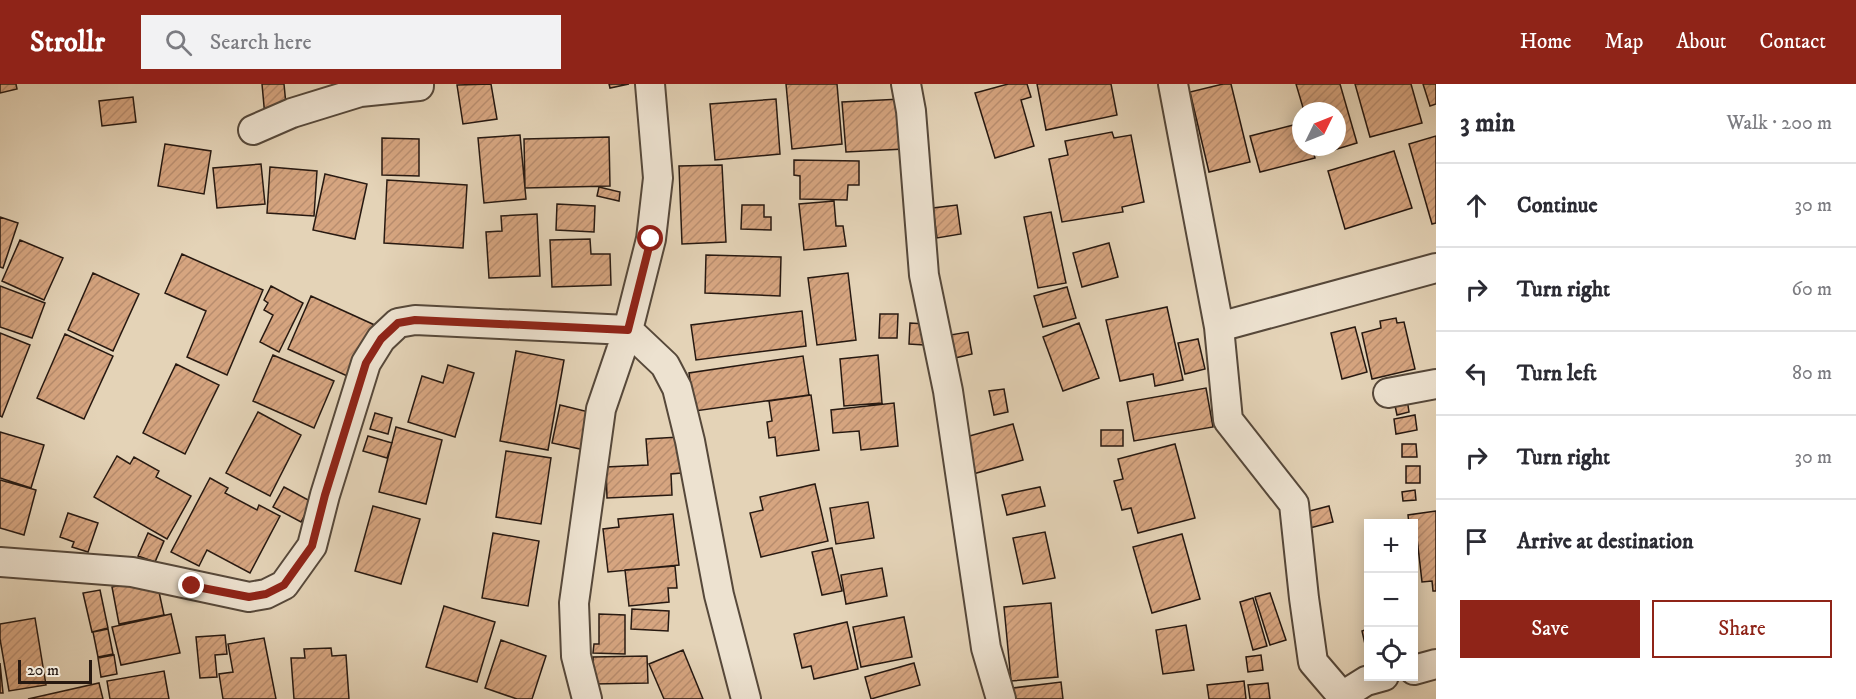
<!DOCTYPE html>
<meta charset="utf-8">
<style>
:root{--surface:#fff;--page:#f2f2f3;--text:#2b2b33;--muted:#7c7c81;--line:#e1e1e2;--accent:#8f2418}
body{margin:0;font-family:"IM FELL DW Pica",serif;background:var(--page);color:var(--text)}
.controls{position:absolute;right:18px;bottom:18px;display:grid;overflow:hidden;border-radius:0px;box-shadow:0 3px 15px #0003}
.controls button{width:54px;height:54px;display:grid;place-items:center;padding:0;border:0;border-bottom:2px solid var(--line);background:var(--surface);color:var(--text);font:30px sans-serif}
.compass{position:absolute;left:1292px;top:18px;width:54px;height:54px;border-radius:50%;background:var(--surface);box-shadow:0 3px 15px #0003;rotate:47deg}
.scale{position:absolute;left:18px;bottom:15px;width:74px;box-sizing:border-box;padding-left:6px;border:3px solid #271911;border-top:0;font-size:16px;line-height:21px;white-space:nowrap;color:#271911;-webkit-text-stroke:4px #ede2d0;paint-order:stroke}
.stop{position:absolute;width:18px;height:18px;margin:-14px;border:4px solid #8f2418;border-radius:50%;background:#fff}
.stop.end{background:#8f2418;border-color:#fff;box-shadow:0 2px 6px #0008}
.list{margin:0;padding:0;list-style:none}
h2{display:flex;justify-content:space-between;align-items:center;height:78px;margin:0;padding:0 24px;font-size:26px}
h2 small{font-size:20px;font-weight:400;color:var(--muted)}
.list li{display:grid;grid-template-columns:39px 1fr auto;gap:18px;align-items:center;box-sizing:border-box;height:84px;padding:0 24px;border-top:2px solid var(--line)}
.list b{display:block;font-size:22px;white-space:nowrap}
.list em{font-size:20px;font-style:normal;color:var(--muted)}
.actions{display:flex;gap:12px;padding:18px 24px}
.actions a{flex:1;padding:14px 0;border:2px solid var(--accent);border-radius:0px;text-align:center;font-size:21px;color:var(--accent)}
.actions .main{background:var(--accent);color:#fff}
.icon{flex:none;width:33px;height:33px;fill:none;stroke:currentColor;stroke-width:2;stroke-linecap:round;stroke-linejoin:round}
.map{position:relative;flex:none;width:1436px;height:615px;overflow:hidden}
header{display:flex;align-items:center;gap:36px;box-sizing:border-box;height:84px;padding:0 30px;background:var(--accent);color:#fff}
header strong{font-size:28px}
nav{display:flex;gap:33px;margin-inline-start:auto;font-size:21px}
.search{width:420px;height:54px;background:var(--page);display:flex;align-items:center;gap:15px;box-sizing:border-box;padding:0 21px;border-radius:0px;color:var(--muted);font-size:22px}
main{display:flex}
aside{flex:1;background:var(--surface)}
.map>svg:first-child{display:block}
.building{fill:url(#building-hatch);stroke:#271911;stroke-width:1.5}
.lines{fill:none;stroke-linecap:round;stroke-linejoin:round}
.street-casing{stroke:#56483a;stroke-width:32}
.street{stroke:#ede2d0;stroke-width:28}
.route{stroke:#8f2418;stroke-width:8}
</style>
<header>
<strong>Strollr</strong>
<div class="search"><svg class="icon" aria-label="search" viewBox="0 0 24 24"><circle cx="10" cy="10" r="6"/><path d="M15 15l6 6"/></svg>Search here</div>
<nav><a>Home</a><a>Map</a><a>About</a><a>Contact</a></nav>
</header>
<main>
<div class="map">
<svg width="1436" height="615" viewBox="0 0 1436 615">
<defs>
<pattern id="building-hatch" width="6" height="6" patternUnits="userSpaceOnUse" patternTransform="scale(1.5)"><rect width="6" height="6" fill="#d6a580"/><path d="M-1 1l2-2M0 6l6-6M5 7l2-2" fill="none" stroke="#b88d6e"/></pattern>
</defs>
<rect width="100%" height="100%" fill="#e4d3b7"/>
<filter id="stains"><feTurbulence type="fractalNoise" baseFrequency=".00333" numOctaves="4"/><feColorMatrix values="0 0 0 0 .2 0 0 0 0 .09 0 0 0 0 .02 0 0 0 .5 -.17"/></filter>
<radialGradient id="worn" r=".72"><stop offset=".6" stop-color="#630" stop-opacity="0"/><stop offset="1" stop-color="#630" stop-opacity=".3"/></radialGradient>
<path class="building" d="M0,0H16L17,5L0,9Z
M262,0H284L287,31L265,33Z
M491,0L497,35L463,40L457,1Z
M609,0H629L610,4Z
M786,0H837L842,60L792,65Z
M1008,0H1027L1031,13L1021,16L1034,62L995,74L975,9Z
M1037,0H1111L1117,31L1046,46Z
M1223,0H1231L1250,78L1209,88L1190,8Z
M1296,0H1340L1357,59L1317,71L1314,63H1337V27H1304Z
M1355,0H1411L1422,39L1370,53Z
M1423,0H1436V20L1430,22Z
M133,13L136,38L102,42L99,17Z
M776,15L780,70L715,76L710,20Z
M901,15L904,65L846,68L842,18Z
M1301,39V63H1312L1315,74L1260,88L1250,52Z
M1112,48L1114,54L1131,51L1144,118L1122,123L1123,128L1062,138L1049,75L1068,71L1065,57Z
M520,51L526,115L484,119L478,54Z
M1436,52V139L1432,140L1409,60Z
M609,53L610,102L525,104L524,55Z
M382,54L419,55V92L382,91Z
M165,60L211,67L204,110L158,102Z
M1394,67L1412,124L1345,145L1328,87Z
M794,76L859,77V101H848L847,116L800,115V92L794,91Z
M261,80L265,120L217,124L213,84Z
M722,81L726,158L682,160L679,82Z
M270,83L317,87L314,132L267,129Z
M325,90L367,100L355,155L313,146Z
M387,96L467,101L463,164L384,159Z
M599,103L620,108L619,117L597,112Z
M834,117L836,142H843L846,162L804,166L799,120Z
M557,120L595,122L594,148L556,146Z
M742,121H764V133H771V146L741,145Z
M957,121L961,150L937,154L933,124Z
M1051,128L1066,199L1038,204L1024,133Z
M537,130L540,192L489,194L486,148L502,147L501,132Z
M0,133L18,139L3,184L0,183Z
M590,155L591,170H610L611,201L552,203L550,156Z
M20,156L63,174L44,216L2,197Z
M1109,159L1118,193L1082,203L1073,169Z
M182,170L263,206L227,291L187,273L206,227L165,209Z
M706,171L781,173L780,212L705,209Z
M93,189L139,210L113,267L68,246Z
M848,189L856,256L817,261L808,194Z
M0,202L45,219L32,254L0,243Z
M271,202L303,219L279,268L260,258L273,231L264,226L268,219L264,216Z
M1067,203L1076,234L1043,243L1034,212Z
M311,212L379,243L356,296L288,265Z
M1167,223L1183,296L1155,302L1153,290L1120,297L1106,236Z
M802,227L806,262L696,276L691,241Z
M880,230H898L897,254H879Z
M1396,234L1397,239L1404,238L1415,285L1372,295L1362,249L1381,244L1380,237Z
M910,239L925,240L924,261L909,260Z
M1079,239L1099,294L1063,307L1043,253Z
M1355,243L1367,288L1342,295L1331,249Z
M968,248L972,270L955,274L950,251Z
M0,249L30,261L2,333L0,332Z
M65,250L113,272L84,335L37,314Z
M1198,255L1205,285L1185,290L1178,259Z
M516,267L564,276L548,366L500,357Z
M273,271L334,297L314,344L253,317Z
M878,271L882,319L844,322L840,275Z
M803,272L809,311L695,327L689,289Z
M176,280L219,301L185,370L143,349Z
M448,281L474,289L455,353L408,338L422,292L443,299Z
M1206,304L1213,343L1134,357L1127,318Z
M1004,305L1008,328L994,331L989,307Z
M811,311L819,366L777,372L775,353L769,354L767,338L772,337L769,317Z
M1407,315L1409,328L1397,331L1394,317Z
M894,319L898,362L861,366L859,347L833,349L831,326Z
M560,321L593,329L585,366L552,359Z
M258,328L301,351L270,412L226,389Z
M375,329L392,334L388,350L370,345Z
M1415,331L1417,346L1396,350L1394,335Z
M1013,340L1023,376L973,390L962,354Z
M396,343L442,356L426,420L379,408Z
M1101,346H1123V362H1101Z
M0,348L44,361L31,404L0,394Z
M368,352L392,359L387,374L363,367Z
M679,353L681,389L671,390L672,411L607,414L606,383L648,381L646,355Z
M1175,360L1195,434L1138,449L1131,424L1122,426L1114,397L1123,395L1118,375Z
M1402,360H1416L1417,373H1402Z
M506,367L551,374L541,440L496,433Z
M117,372L130,380L134,373L159,387L156,393L191,412L167,455L94,413Z
M1406,382H1420V399H1406Z
M210,394L228,404L225,409L257,426L259,421L280,432L250,489L207,466L199,482L171,468Z
M0,396L36,406L24,451L0,444Z
M815,400L828,457L761,473L750,429L763,426L760,413Z
M284,403L312,418L301,438L273,423Z
M1040,403L1045,422L1007,431L1002,411Z
M1415,406L1416,416L1403,417L1402,408Z
M868,418L874,454L836,460L830,424Z
M373,422L420,435L401,500L355,487Z
M1329,422L1333,438L1302,446L1298,430Z
M1436,427V507H1433L1432,497L1422,498L1417,454H1414V440H1409L1408,431Z
M68,429L98,439L88,468L72,463L74,458L60,453Z
M673,430L679,481L608,488L603,445L619,443L618,435Z
M1045,448L1055,494L1023,500L1013,454Z
M148,449L164,457L155,478L138,472Z
M493,449L539,457L528,522L482,514Z
M1182,450L1200,515L1152,529L1133,463Z
M832,464L842,507L822,511L812,468Z
M675,482L677,504H668L669,518L629,522L625,486Z
M882,484L887,512L846,520L841,491Z
M156,494L164,531L119,540L112,503Z
M100,506L108,544L92,548L83,509Z
M1270,509L1286,556L1270,561L1255,513Z
M1253,514L1267,562L1253,566L1240,518Z
M1051,519L1058,593L1011,597L1004,523Z
M444,522L495,538L477,598L426,583Z
M632,525L669,527L668,547L631,545Z
M171,530L180,569L121,581L112,543Z
M599,530L625,531V570L593,569L594,560H599Z
M904,533L912,573L861,583L853,543Z
M35,534L46,601L9,607L0,555V540Z
M847,538L858,585L814,595L811,582L802,584L794,550Z
M1186,541L1194,586L1163,590L1156,546Z
M108,545L113,570L98,573L93,548Z
M1368,545V569H1367L1362,547Z
M225,551L227,570L215,571L217,593L200,594L196,553Z
M264,554L276,615H223L219,590L233,588L228,560Z
M501,556L546,572L532,615H517L485,604Z
M331,564L332,572L346,571L349,615H294L291,574H305L304,565Z
M683,566L703,615H664L649,580Z
M114,571L117,590L101,593L98,574Z
M1261,571L1263,586L1248,588L1246,573Z
M647,572L648,599L594,600L593,573Z
M0,579L3,609H0Z
M914,579L920,601L871,615L865,593Z
M164,587L169,615H110L107,597Z
M1244,597L1246,615H1209L1207,601Z
M1061,598L1063,615H1014L1013,604Z
M99,599L103,615H28Z
M1268,599L1270,615H1250L1248,601Z"/>
<g class="lines">
<g class="street-casing">
<path id="street" d="M906,0L911,27L924,191L948,307L986,564L1001,615
M1173,0L1219,243L1228,336L1294,420L1304,514L1313,578L1342,612
M253,46L292,29L360,8L419,2V0
M1219,243L1436,184
M1388,309L1436,300
M0,478L132,488L249,513L266,510L284,501L312,462L325,411L366,279L381,255L398,239L415,236L628,246L665,281L677,304L690,357L719,511L746,615
M1414,586L1436,580
M587,615L576,572L574,519L601,325L628,246L651,155L658,94L650,0
M1341,615L1342,612L1366,597L1384,592"/>
</g>
<use href="#street" class="street"/>
</g>
<g class="lines">
<path class="route" d="M192,502L249,513L266,510L284,501L312,462L325,411L366,279L381,255L398,239L415,236L628,246L651,155"/>
</g>
<rect width="100%" height="100%" filter="url(#stains)"/>
<rect width="100%" height="100%" fill="url(#worn)"/>
</svg>
<div class="controls">
<button>+</button>
<button>−</button>
<button><svg class="icon" aria-label="locate" viewBox="0 0 24 24"><circle cx="12" cy="12" r="6"/><path d="M12 2v4M12 18v4M2 12h4M18 12h4"/></svg></button>
</div>
<svg class="compass" viewBox="-18 -18 36 36"><path d="M0-13l5 13h-10z" fill="#e53935"/><path d="M0 13l5-13h-10z" fill="#7c7c81"/></svg>
<div class="scale">20 m</div>
<div class="stop" style="left:651px;top:155px"></div>
<div class="stop end" style="left:192px;top:502px"></div>
</div>
<aside>
<h2>3 min<small>Walk · 200 m</small></h2>
<ul class="list">
<li><svg class="icon" aria-label="ahead" viewBox="0 0 24 24"><path d="M12 20V5M6 11l6-6 6 6"/></svg><div><b>Continue</b></div><em>30 m</em></li>
<li><svg class="icon" aria-label="right" viewBox="0 0 24 24"><path d="M7 20v-9h11M14 6l5 5-5 5"/></svg><div><b>Turn right</b></div><em>60 m</em></li>
<li><svg class="icon" aria-label="left" viewBox="0 0 24 24"><path d="M17 20v-9H6M10 6l-5 5 5 5"/></svg><div><b>Turn left</b></div><em>80 m</em></li>
<li><svg class="icon" aria-label="right" viewBox="0 0 24 24"><path d="M7 20v-9h11M14 6l5 5-5 5"/></svg><div><b>Turn right</b></div><em>30 m</em></li>
<li><svg class="icon" aria-label="arrive" viewBox="0 0 24 24"><path d="M6 21V4h12l-3 4 3 4H6"/></svg><div><b>Arrive at destination</b></div></li>
</ul>
<div class="actions"><a class="main">Save</a><a>Share</a></div>
</aside>
</main>
